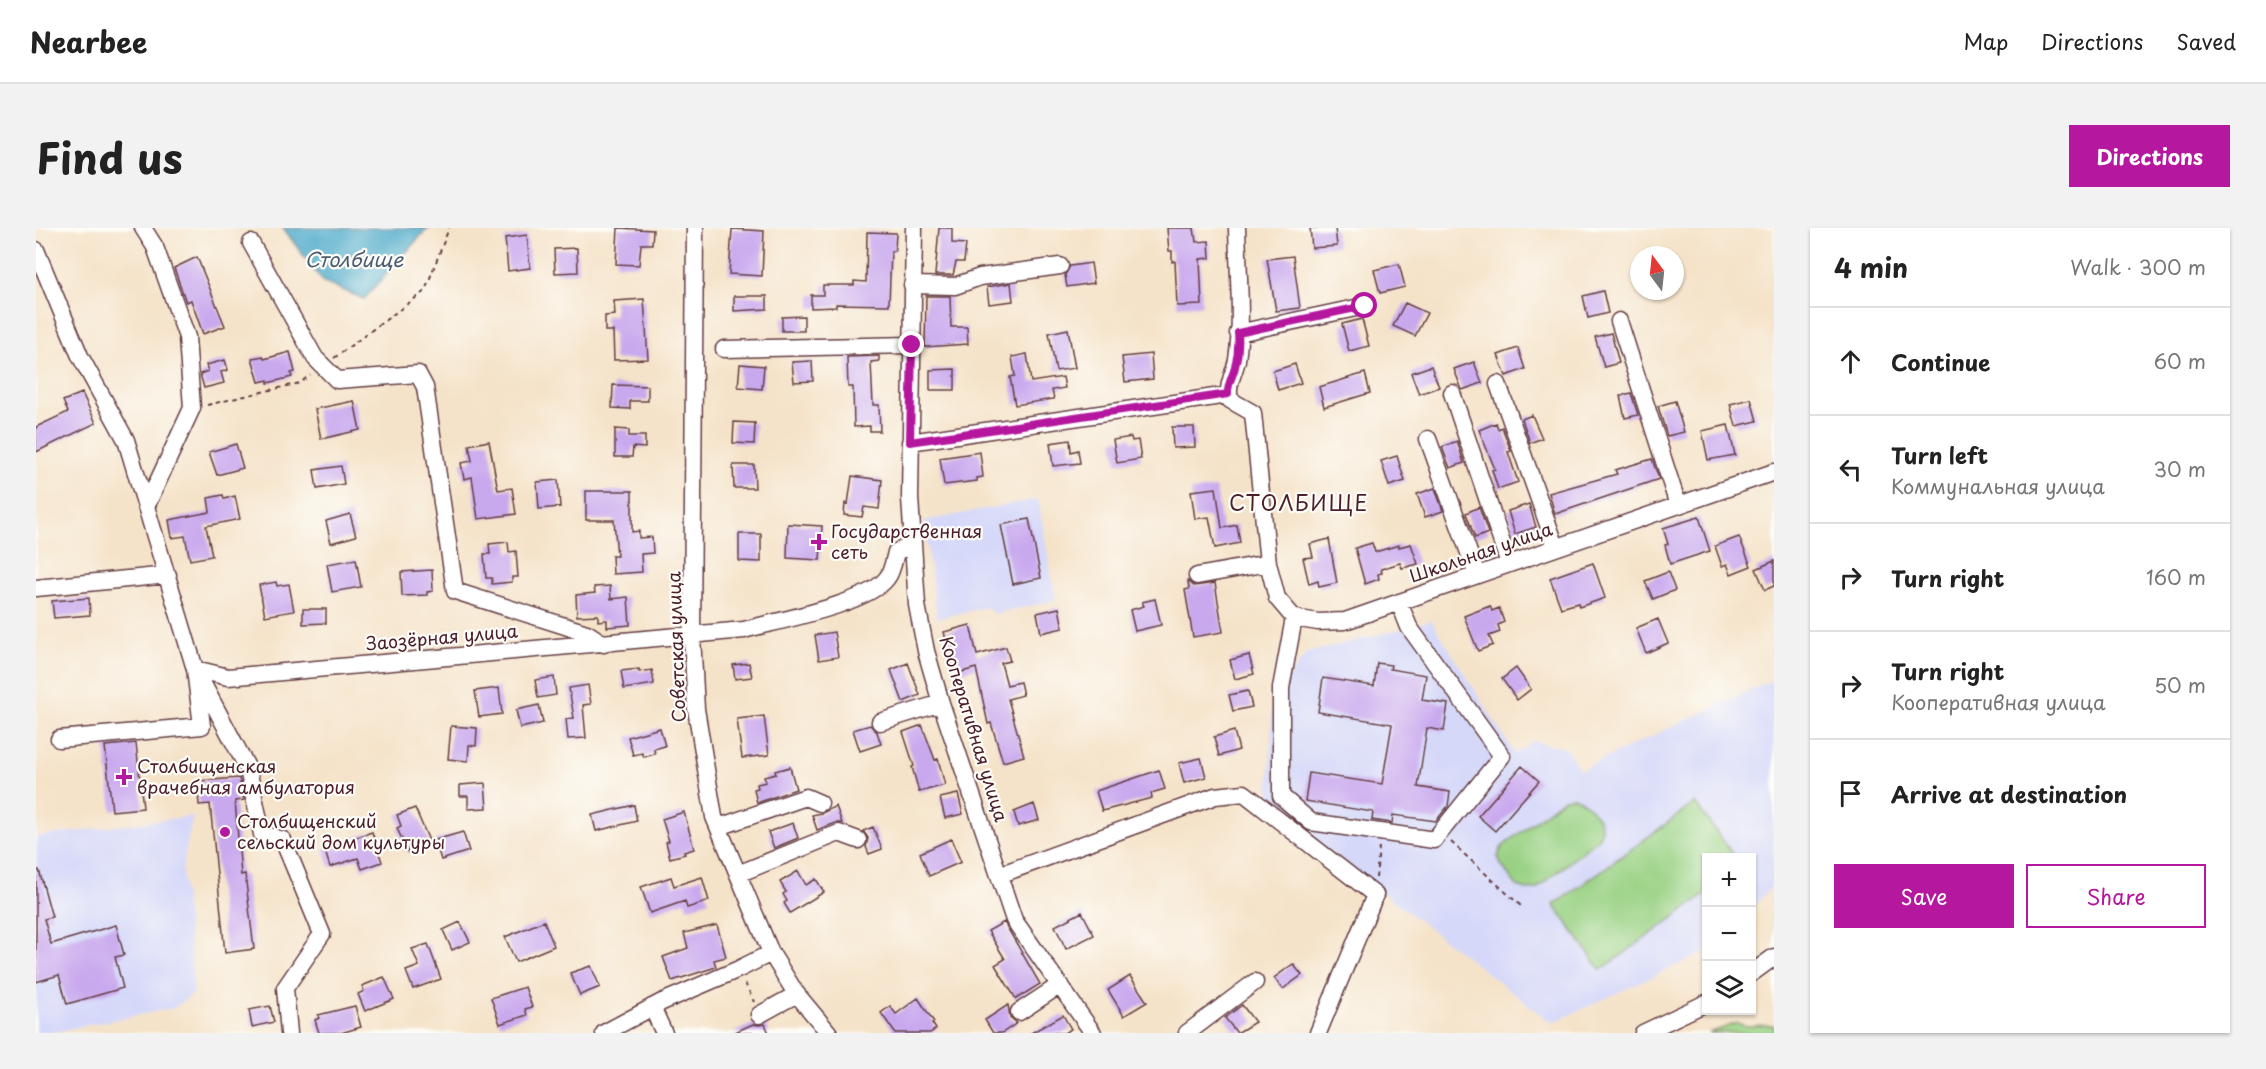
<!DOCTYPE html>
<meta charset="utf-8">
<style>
:root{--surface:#fff;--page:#f2f2f2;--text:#222;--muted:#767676;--line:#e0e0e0;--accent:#b5179e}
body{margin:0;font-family:"Playpen Sans",sans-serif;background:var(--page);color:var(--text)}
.controls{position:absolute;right:18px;bottom:18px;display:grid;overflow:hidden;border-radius:0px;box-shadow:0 2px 4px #0004}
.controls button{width:54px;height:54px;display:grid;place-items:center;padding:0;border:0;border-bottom:2px solid var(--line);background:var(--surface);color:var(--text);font:30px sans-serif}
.compass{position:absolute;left:1594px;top:18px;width:54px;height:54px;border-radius:50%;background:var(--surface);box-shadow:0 2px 4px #0004;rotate:345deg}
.stop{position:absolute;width:18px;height:18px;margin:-14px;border:4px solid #b5179e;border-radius:50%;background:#fff}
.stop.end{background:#b5179e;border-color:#fff;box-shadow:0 2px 6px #0008}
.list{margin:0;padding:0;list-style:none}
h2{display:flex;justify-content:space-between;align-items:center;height:78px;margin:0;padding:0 24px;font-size:26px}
h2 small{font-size:20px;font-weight:400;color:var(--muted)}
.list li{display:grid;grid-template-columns:39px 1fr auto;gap:18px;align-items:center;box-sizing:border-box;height:108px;padding:0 24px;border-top:2px solid var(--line)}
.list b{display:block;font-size:22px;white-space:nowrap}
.list p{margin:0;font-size:20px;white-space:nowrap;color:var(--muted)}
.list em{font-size:20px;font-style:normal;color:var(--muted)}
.actions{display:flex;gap:12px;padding:18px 24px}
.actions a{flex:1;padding:14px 0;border:2px solid var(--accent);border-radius:0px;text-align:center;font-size:21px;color:var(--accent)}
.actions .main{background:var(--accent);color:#fff}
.icon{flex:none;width:33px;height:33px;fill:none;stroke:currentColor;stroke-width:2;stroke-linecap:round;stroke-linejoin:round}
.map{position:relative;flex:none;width:1738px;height:805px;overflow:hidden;border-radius:0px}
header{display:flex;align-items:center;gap:36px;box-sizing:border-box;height:84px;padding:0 30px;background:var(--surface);border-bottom:2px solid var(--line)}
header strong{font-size:28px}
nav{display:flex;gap:33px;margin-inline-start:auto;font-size:21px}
.intro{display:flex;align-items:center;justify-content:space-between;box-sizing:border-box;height:144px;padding:0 36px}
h1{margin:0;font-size:42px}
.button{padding:15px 27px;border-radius:0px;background:var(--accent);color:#fff;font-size:21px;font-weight:700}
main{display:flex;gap:36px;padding:0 36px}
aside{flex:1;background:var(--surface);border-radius:0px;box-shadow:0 2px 4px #0004}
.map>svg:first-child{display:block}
.built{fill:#d5d8f9}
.green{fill:#99d183;stroke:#727857;stroke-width:1.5}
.water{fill:#4aa9c9;stroke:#4a647a;stroke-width:1.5}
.building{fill:#c9a9ee}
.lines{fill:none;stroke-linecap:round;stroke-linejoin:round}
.minor-casing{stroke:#643c43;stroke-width:19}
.path{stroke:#643c43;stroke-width:2;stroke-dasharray:4.5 4.5;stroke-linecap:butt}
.minor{stroke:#fff;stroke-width:16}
.route{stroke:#b5179e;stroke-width:8}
.poi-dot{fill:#b5179e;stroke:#fdfcf7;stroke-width:2}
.labels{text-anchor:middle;stroke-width:4.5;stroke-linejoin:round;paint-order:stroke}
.poi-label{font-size:18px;fill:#4a1f2b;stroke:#fdfcf7;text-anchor:start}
.street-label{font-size:18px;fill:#4a1f2b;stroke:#fdfcf7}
.water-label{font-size:20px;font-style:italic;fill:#4a5d72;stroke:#fdfcf7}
.quarter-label{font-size:21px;letter-spacing:1.5px;fill:#4a1f2b;stroke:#fdfcf7}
</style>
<header>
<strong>Nearbee</strong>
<nav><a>Map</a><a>Directions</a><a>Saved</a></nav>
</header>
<div class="intro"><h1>Find us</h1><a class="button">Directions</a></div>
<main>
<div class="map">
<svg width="1738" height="805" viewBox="0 0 1738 805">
<rect width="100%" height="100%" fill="#fdfcf7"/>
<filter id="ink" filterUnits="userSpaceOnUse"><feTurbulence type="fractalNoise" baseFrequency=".0167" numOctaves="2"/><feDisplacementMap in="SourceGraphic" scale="12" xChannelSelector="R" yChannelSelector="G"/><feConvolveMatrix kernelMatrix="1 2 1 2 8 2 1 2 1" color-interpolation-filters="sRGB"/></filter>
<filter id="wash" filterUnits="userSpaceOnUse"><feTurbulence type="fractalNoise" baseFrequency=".008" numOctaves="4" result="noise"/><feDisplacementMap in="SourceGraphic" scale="24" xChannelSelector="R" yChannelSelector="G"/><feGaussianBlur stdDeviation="1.35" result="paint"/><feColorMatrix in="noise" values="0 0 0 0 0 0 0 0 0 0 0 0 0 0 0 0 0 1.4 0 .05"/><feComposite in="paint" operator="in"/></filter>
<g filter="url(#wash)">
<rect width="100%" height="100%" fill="#f5e3c9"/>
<path class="built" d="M1002,271L1020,372L957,386L952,379L901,390L888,293Z
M1395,392L1479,526L1496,513L1530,520L1544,542L1738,451V656L1716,680V630H1670V724L1516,795L1233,577L1236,473L1271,425L1373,399Z
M157,588L146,641L158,765L138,780L12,805H0V609Z"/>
<path class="green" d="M1538,569C1549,573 1566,588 1565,602C1565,605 1563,608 1562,611L1500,661L1490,662L1481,658L1465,637L1462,628L1466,619L1528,570Z
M1659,575L1699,629L1670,630V666L1565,742L1518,677Z
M1701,795L1710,798L1738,797V805H1673Z"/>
<path class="water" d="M247,0H392L328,71L287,54Z"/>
<g id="blocks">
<path class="building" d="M582,0L617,2L616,16H605L603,37L580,36Z
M903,0H916V15L930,16L928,34H920L917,47H899Z
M1131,0H1158L1160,14L1173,13L1174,30L1164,31L1166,77L1141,78L1139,33L1136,34V23H1133Z
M1274,0H1299L1301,18L1276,20Z
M696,1L728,3L726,48L693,46Z
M831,4L860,5L859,23H855L853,77L800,76V79L775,80V67H787V57H818V53L830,54Z
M491,7L494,40L472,43L469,10Z
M541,20L542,44L519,45L518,21Z
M1257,28L1264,80L1240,83L1231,31Z
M161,29L189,98L167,106L155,72L150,74L138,40Z
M1055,35L1058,55L1031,59L1029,47L1034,38Z
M1363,36L1369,59L1344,65L1338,42Z
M975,55L977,73L953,76L951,59Z
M1567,63L1572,85L1552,90L1547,68Z
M698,68H731V81L698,83Z
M890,68H914L915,99H931L932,116L889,119Z
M608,71L612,131L578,132L577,103H569V88L579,87L578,73Z
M1369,75L1391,85L1379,108L1357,98Z
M768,88V103H746V89Z
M1326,91L1333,118L1313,123L1306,96Z
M1032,101L1039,140L1020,143L1013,105Z
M1575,105L1583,135L1568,139L1559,109Z
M1482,120L1489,141L1470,148L1462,127Z
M254,124L259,144L255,145L256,149L232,155V152L223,154L216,130L227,128L228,131Z
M991,126L995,154L1027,149L1029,160L1016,162L1018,171L979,177L974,149L979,148L976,129Z
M1115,126L1117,151L1089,154L1086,129Z
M843,128V133L835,134L837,177H843L844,203H834V198L818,199L817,159H812L811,129Z
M189,132L192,142L185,144L188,155L168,160L164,146L172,143L170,137Z
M776,133L777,153L758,154L756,134Z
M1438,134L1446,155L1426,162L1418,141Z
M704,136L728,138L726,161L702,159Z
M1259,136L1265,155L1242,162L1237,143Z
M1395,138L1403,159L1383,166L1375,145Z
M919,141V162H894V142Z
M1329,145L1334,165L1288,179L1283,159Z
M577,157L612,158V173H594V181L576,180Z
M46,165L60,195L0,224V199L32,184L27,173Z
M1595,165L1602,187L1589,190L1584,168Z
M1715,171L1721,193L1700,198L1694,176Z
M318,173L324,202L285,211L279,181Z
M1639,173L1648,204L1631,208L1622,178Z
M1496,187L1506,210L1494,215L1486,191Z
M698,194L719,195L718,216L697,215Z
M1460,195L1462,201L1466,199L1475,223L1472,224L1482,254L1462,261L1456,242L1459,241L1443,202Z
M1692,197L1699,227L1672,232L1666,203Z
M1136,199H1158L1159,219L1137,220Z
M579,201L593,202V208H609V220L597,219L596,229H579Z
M1095,209L1096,213L1102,212L1105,231L1081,235L1077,212Z
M1034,212L1035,224L1042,222L1044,235L1017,238L1014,215Z
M453,213L462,262L476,260L480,286L442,291L436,249L428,251L425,235L436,233L433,217Z
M1421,213L1428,235L1414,240L1406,219Z
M200,216L207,240L181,247L173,224Z
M944,224L947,249L941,250V253L908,257L904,230Z
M1361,228L1369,253L1353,258L1345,233Z
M1616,231L1623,251L1519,286L1513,265L1581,246L1579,242Z
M697,237H718L719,260H698Z
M305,238L308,256L281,261L278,242Z
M816,248L846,252L843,281L828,279L826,289L808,287L809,275L812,276Z
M522,252L524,279L503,281L501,254Z
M1180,260L1186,300L1201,297L1204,315L1179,320L1173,289L1159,291L1155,263Z
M1399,260L1407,283L1389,289L1381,266Z
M550,263H596V304L603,303V310L616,309L617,325L605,326L606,344L577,346L576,328H581L578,292H550Z
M187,267L188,271L199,268L204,291L170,298L176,328L154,332L149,308L136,310L133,292L174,284L172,270Z
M1493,276L1500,299L1479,306L1472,283Z
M1443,279L1452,305L1439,310L1430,285Z
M314,286L320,308L295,315L290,293Z
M1663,289L1674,323L1634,336L1629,317L1632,316L1627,300Z
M993,291L1005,350L977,356L965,297Z
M752,296L786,298L784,332L751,330Z
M703,306H725V334L703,333Z
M1703,309L1715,338L1695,346L1691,336L1686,338L1679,318Z
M1293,311L1301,355L1283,359L1282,353L1273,356L1267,330L1277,329L1274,316Z
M472,314L473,324L480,323L482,349H476V354L456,356V350H450L448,326H454L453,316Z
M1336,315L1339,324L1363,317V319L1375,316L1382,336L1366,340L1364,335L1345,341L1346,345L1342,346L1343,351L1329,356L1319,320Z
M320,331L325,359L296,364L291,336Z
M1738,333V358L1729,362L1720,341Z
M1557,335L1569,370L1543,379L1542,375L1525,380L1514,350Z
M396,342L397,363L391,364V367L366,368L365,344Z
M1632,344L1639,362L1617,371L1609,353Z
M1152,353L1158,358L1179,355L1187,404L1157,409L1149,362L1153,361Z
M240,354L241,358L253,356L258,383L229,388L223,357Z
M574,358L575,371L592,369L594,397L571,399V392L562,393V387L541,388L540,367L559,365L558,359Z
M53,370L54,387L18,390L16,373Z
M1119,371L1125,397L1099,403L1094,382L1108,378L1106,374Z
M1454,378L1456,383L1463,380L1468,394L1462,397L1464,404L1453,408L1457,417L1442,423L1428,388Z
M1023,380L1027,400L1005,405L1001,385Z
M267,381H290V395L267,396Z
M1622,391L1632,415L1610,425L1600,400Z
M934,397L941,427L970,419L974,433L965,435L971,457L984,454L987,467L972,471L988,528L967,534L955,495L952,496L940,440L919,446L908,404Z
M798,404L802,429L783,432L779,407Z
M1213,427L1218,446L1199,451L1194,432Z
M713,435L716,449L699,451L697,437Z
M872,435L884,467L867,474L855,442Z
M1341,435L1355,437L1354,441L1390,447L1386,472L1412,476L1408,503L1391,500L1382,559L1414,564L1412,578L1400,593L1357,587L1356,595L1336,592L1337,584L1269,573L1273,545L1346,556L1356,496L1282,484L1287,450L1338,458Z
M1480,440L1495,461L1481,472L1466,451Z
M603,441V444L616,442L618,456L588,461L585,443Z
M518,449L520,467L502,470L499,452Z
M552,457L555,476L547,477L550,510L532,511L530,491L538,490L533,460Z
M463,460L466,486L443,489L439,463Z
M1212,463L1216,479L1197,483L1193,467Z
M503,477L507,495L484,500L480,482Z
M728,488L733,527L706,530L701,491Z
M834,497L841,504L845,516L824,523L817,502Z
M886,497L899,532L902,531L909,557L883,564L876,539L878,538L867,504Z
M415,498L441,500L440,518L433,517L432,533L412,531Z
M624,500L629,518L618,521L619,526L608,529L606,525L597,527L592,509Z
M1198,503L1203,522L1183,528L1178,509Z
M100,515L107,580L76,583L69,518Z
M1165,530L1170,549L1148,555L1143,535Z
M1486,538L1503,553L1459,603L1442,588Z
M754,539L760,561L721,575L718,561L722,560L721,556L730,554L728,549L740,546L739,543Z
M1123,542L1129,561L1115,565L1116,570L1066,583L1060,563Z
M203,550L208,572L199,573L205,647L209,646L218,721L189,725L174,576L163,577L161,553Z
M449,555L451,580L432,581V568H424V557Z
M922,566L927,586L909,590L904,570Z
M998,576L1003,592L982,598L978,584Z
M598,577L601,593L560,603L556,587Z
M800,578L806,595H799L781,602L776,587L786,585Z
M379,580L394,615L372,625L361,600L365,598L361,587Z
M648,584L658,621L648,624L649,626L634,630L630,614L633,613L626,591Z
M757,595L762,610L738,620L732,604Z
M837,599L846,621L833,626L830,619L832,610L827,603Z
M336,604L346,634L326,641L322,630L294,639L288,620Z
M427,604L433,623L405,632L399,612Z
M915,611L925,634L893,648L884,625Z
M3,642L16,689L8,691L15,716L80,697L88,727L79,729L87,760L31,776L23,747L0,754V643Z
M762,643L770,657L780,651L788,664L754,685L748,675L751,673L747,666L750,664L744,654Z
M635,649L638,658L666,649L673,673L651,680L649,673L614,685L605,659Z
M1046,684L1058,707L1030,721L1019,698Z
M508,693L518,718L480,734L469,709Z
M424,694L434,714L416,722L407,702Z
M968,694L1004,756L980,771L959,737L969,731L952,703Z
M681,697L690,729L678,732L680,739L636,753L627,729L652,720L648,705Z
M392,716L405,751L377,761L370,743L383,738L376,721Z
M1257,736L1266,747L1247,761L1238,750Z
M555,738L564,759L544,767L534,745Z
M1094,748L1111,774L1088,788L1072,762Z
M348,749L358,771L329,783L322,766L328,763L326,758Z
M489,759L496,779L489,781L491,787L464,796L455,770Z
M882,770L898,794L896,795L900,801L894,805H859L845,785L854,778L860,786Z
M972,777L974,789L981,795L966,805H957L949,792Z
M1206,777L1219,794L1201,805L1189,790Z
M234,778L238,794L216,799L213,782Z
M319,778L325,799L305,805H283L279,792L283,790L282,787Z
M1027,787L1035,801L1028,805H995Z
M717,796L723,797L729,796L733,805H697Z"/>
</g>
</g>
<g filter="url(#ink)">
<use href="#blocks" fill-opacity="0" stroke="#643c43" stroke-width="1.5"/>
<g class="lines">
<g class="minor-casing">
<path id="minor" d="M107,0L119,19L151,109L156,180L110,279
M659,0L656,408L660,481L678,589L735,725L759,764L793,805
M878,0L874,270L881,377L890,423L905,475L978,692L1057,805
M1201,0C1202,41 1207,92 1201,132C1198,146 1190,158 1194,172L1217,185L1232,335L1241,370L1258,390L1245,460V568L1275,594L1398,612L1466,528L1373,399L1363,374
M215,15L279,130L301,152L382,146L389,159L419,363L551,405L568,416
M0,22L44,128L90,212L159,441L212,541L226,606L247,612L286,706L249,760L253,805
M876,57L919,58L944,49L1024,38
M1583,93L1642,277
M1202,105L1329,78
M688,121L876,117
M1462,156L1520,319
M1416,165L1473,336
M1392,211L1441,347
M874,214L1192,167
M1161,348L1232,335
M0,360L132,347
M1258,390L1282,394L1309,393L1738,244
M844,494L905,475
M23,511L166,498L159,441L192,449L708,402C740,393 832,376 851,350C856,344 858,332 860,324L877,316
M683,599L770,569L784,575
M702,646L803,605L822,612
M963,647L1179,568L1208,565L1339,667L1282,805
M1716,745L1738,729
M616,779L628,805
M983,784L1024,757
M723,787L761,766
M568,805L626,774L703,741L735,725
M1151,805L1219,754
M1607,805L1670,775"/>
</g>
<path class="path" d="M298,130L389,63L413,0
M171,177L264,155L274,147
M1415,614L1486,679
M1340,650L1343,619
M709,755L718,774"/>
<use href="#minor" class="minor"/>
</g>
</g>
<g class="lines" filter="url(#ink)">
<path class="route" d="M876,117L874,214L1192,166C1191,157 1197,148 1199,139C1202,128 1203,116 1202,105L1329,78"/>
</g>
<g class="poi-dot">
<path d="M780 305h6v6h6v6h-6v6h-6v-6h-6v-6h6z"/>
<path d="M85 540h6v6h6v6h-6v6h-6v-6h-6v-6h6z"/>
<circle cx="189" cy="604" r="6"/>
</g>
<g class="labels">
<g class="poi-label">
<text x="795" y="310">Государственная<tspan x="795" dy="21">сеть</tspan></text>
<text x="101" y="545">Столбищенская<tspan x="101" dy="21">врачебная амбулатория</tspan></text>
<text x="201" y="600">Столбищенский<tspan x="201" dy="21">сельский дом культуры</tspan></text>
</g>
<g class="street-label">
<text transform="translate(1445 325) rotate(-19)" y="6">Школьная улица</text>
<text transform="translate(406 410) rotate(-5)" y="6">Заозёрная улица</text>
<text transform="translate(641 419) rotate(-92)" y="6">Советская улица</text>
<text transform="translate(937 501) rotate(73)" y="6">Кооперативная улица</text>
</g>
<g class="water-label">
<text x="318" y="39">Столбище</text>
</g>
<g class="quarter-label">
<text x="1263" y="283">СТОЛБИЩЕ</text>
</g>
</g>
</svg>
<div class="controls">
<button>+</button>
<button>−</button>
<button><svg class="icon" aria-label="layers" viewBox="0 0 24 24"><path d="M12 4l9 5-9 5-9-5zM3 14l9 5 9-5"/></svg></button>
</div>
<svg class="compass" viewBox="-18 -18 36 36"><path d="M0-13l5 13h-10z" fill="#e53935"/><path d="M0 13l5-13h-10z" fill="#767676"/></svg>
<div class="stop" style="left:1329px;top:78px"></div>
<div class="stop end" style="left:876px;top:117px"></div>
</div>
<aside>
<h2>4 min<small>Walk · 300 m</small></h2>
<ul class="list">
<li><svg class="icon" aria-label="ahead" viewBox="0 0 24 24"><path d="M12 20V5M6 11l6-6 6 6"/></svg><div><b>Continue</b></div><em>60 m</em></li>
<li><svg class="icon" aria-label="left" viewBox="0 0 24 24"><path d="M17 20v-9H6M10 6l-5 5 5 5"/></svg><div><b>Turn left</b><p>Коммунальная улица</p></div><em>30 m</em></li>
<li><svg class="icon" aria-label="right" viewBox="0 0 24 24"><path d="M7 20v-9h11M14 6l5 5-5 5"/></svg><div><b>Turn right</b></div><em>160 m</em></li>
<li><svg class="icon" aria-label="right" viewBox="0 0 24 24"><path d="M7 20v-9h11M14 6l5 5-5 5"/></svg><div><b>Turn right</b><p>Кооперативная улица</p></div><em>50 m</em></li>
<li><svg class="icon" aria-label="arrive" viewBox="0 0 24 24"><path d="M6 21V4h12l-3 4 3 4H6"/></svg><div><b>Arrive at destination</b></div></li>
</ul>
<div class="actions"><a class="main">Save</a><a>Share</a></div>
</aside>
</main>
